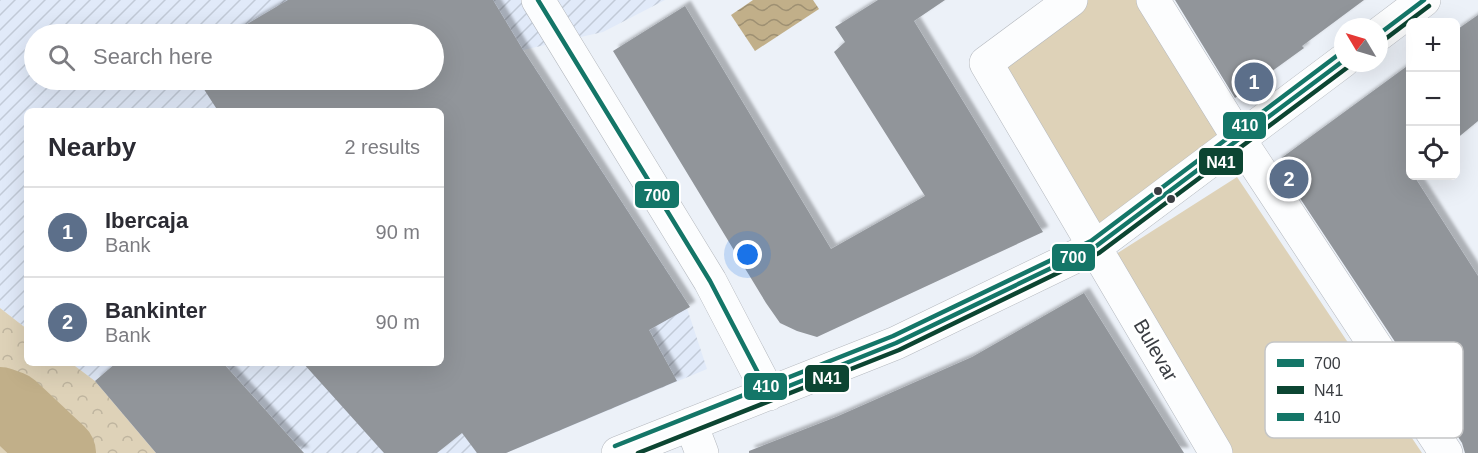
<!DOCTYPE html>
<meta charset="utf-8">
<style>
:root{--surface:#fff;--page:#f7f7f7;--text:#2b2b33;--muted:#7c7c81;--line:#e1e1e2;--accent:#787c82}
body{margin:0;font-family:Helvetica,sans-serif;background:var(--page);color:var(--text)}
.controls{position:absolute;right:18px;top:18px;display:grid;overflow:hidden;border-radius:9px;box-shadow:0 6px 24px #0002}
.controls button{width:54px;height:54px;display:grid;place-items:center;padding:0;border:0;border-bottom:2px solid var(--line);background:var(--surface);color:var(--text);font:30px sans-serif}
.compass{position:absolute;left:1334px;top:18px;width:54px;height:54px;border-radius:50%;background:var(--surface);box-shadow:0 6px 24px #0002;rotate:308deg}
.you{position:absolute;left:748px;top:255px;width:21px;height:21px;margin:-15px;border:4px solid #fff;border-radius:50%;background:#1a73e8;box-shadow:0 0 0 9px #1a73e833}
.badge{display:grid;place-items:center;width:39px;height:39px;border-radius:50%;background:var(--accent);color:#fff;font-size:20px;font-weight:700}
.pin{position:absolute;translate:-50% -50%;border:3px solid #fff;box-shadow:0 2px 6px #0006}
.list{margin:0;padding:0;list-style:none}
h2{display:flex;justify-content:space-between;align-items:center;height:78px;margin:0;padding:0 24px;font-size:26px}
h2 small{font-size:20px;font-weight:400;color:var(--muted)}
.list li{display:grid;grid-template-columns:39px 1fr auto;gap:18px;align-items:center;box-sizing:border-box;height:90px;padding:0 24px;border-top:2px solid var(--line)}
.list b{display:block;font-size:22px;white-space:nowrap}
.list p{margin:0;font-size:20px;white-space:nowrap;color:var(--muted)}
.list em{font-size:20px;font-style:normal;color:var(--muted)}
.icon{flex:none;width:33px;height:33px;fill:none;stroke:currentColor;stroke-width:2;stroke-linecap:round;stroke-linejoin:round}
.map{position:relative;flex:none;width:1478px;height:453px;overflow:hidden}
.search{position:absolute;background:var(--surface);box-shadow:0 6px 24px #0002;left:24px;top:24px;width:420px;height:66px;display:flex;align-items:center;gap:15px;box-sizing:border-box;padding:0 21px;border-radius:33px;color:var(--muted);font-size:22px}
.panel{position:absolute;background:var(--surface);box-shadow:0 6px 24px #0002;left:24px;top:108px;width:420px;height:258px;border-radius:9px}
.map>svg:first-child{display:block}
.industrial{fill:url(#industrial-furrows);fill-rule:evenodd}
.forest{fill:url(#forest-crowns)}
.park{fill:#ded2b8}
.water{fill:url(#water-waves)}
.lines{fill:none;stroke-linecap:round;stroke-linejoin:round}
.river{stroke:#c1af89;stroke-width:72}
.building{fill:#91959a;filter:url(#shadow)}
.street-casing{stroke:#b4b8be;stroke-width:34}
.street{stroke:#fcfdfe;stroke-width:33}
.bus-1-casing{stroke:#fff;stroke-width:9}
.bus-2-casing{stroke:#fff;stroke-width:9}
.bus-3-casing{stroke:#fff;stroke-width:9}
.bus-1{stroke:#147668;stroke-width:4.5}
.bus-2{stroke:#0c4532;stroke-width:4.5}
.bus-3{stroke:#147668;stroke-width:4.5}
.bus-dot{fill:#3a3d42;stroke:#fff;stroke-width:2}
.labels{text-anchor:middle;stroke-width:6;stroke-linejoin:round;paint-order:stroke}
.street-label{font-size:20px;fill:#3a3d42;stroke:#fff}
.key{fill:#fff;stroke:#c4c5c6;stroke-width:1.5}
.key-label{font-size:16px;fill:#3a3d42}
.line-badge{stroke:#fff;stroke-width:2}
.badge-label{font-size:16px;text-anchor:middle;font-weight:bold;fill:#fff}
</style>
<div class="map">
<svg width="1478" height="453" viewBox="0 0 1478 453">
<defs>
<pattern id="industrial-furrows" width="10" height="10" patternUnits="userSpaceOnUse" patternTransform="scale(1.5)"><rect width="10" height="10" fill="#e1eaf9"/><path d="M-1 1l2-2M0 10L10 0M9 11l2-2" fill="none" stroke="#c2cad7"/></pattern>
<pattern id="forest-crowns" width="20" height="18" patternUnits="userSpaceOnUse" patternTransform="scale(1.5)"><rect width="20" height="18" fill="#ded2b8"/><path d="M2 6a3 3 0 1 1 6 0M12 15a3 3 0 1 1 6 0" fill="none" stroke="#bfb59f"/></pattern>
<pattern id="water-waves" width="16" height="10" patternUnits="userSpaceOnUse" patternTransform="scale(1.5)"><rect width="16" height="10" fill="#c1af89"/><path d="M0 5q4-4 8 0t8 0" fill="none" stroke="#9e9072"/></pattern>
<filter id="shadow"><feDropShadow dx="5.5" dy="-5.5" stdDeviation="1.5" flood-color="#0004"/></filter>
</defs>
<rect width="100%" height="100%" fill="#ecf1f8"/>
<path class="industrial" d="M0,0H665L603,32L523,50L683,296L707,369L506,453H304L223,363H441V111H27V329L0,308ZM34,34H434V80H34Z
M71,363H116L95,381Z"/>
<path class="forest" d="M0,308L27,329V363H71L95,381L156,453H0Z"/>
<path class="park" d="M1088,0H1142L1224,134L1100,230L1000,67Z
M1237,177L1422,453H1228L1113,256Z"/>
<path class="water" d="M753,0H813L819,9L755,51L731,15Z"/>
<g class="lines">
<path class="river" d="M0,403L11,407L60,453"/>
</g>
<path class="building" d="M288,0H493L523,50L690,307L649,330L677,381L506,453H477L462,433L437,453H384L303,363H441V111H218L198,80H434V34H230Z
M878,0H945L914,21L1043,232L817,337L797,331L780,323L766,303L613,51L685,6L831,249L925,196L834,52L845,42L835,27Z
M1175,0H1364L1302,46L1304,48L1235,98Z
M1478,15V121L1455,140V31Z
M1410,64V176H1414L1478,276V453H1465L1462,443L1276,162Z
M1084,293L1184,453H749V451L836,417L972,357Z
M116,363H223L304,453H156L95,381Z"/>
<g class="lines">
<g class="street-casing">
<path id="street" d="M538,0L710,281L769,394
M1071,0L986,63L1216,453
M1153,0L1239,139L1446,453
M1379,34L1424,0
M691,424L702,453
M618,453L896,343L1095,247L1343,61"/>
</g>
<use href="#street" class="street"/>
<g class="bus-1-casing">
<path id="bus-1" d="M538,0L710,281L769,394
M1379,34L1424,0
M769,394L896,343L1095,247L1343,61"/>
</g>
<g class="bus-2-casing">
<path id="bus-2" d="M1384,40L1429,6
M638,453L899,350L1099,253L1348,67"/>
</g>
<g class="bus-3-casing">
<path id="bus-3" d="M615,446L893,336L1091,241L1338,55"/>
</g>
<use href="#bus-1" class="bus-1"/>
<use href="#bus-2" class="bus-2"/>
<use href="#bus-3" class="bus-3"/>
</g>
<g class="bus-dot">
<circle cx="1158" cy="191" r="5"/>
<circle cx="1171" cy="199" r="5"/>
</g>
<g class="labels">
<g class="street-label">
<text transform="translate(1156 350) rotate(60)" y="7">Bulevar</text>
</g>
</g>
<rect x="1265" y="342" width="198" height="96" rx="9" class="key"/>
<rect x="1277" y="359" width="27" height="8" fill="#147668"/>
<rect x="1277" y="386" width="27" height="8" fill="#0c4532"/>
<rect x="1277" y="413" width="27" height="8" fill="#147668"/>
<g class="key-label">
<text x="1314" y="369">700</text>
<text x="1314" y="396">N41</text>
<text x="1314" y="423">410</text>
</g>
<g class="line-badge">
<rect x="1222" y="111" width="45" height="29" rx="6" fill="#147668"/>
<rect x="1198" y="147" width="46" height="29" rx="6" fill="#0c4532"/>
<rect x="634" y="180" width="46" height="29" rx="6" fill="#147668"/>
<rect x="1051" y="243" width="45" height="29" rx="6" fill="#147668"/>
<rect x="804" y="364" width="46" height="29" rx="6" fill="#0c4532"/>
<rect x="743" y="372" width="45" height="29" rx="6" fill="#147668"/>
</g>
<g class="badge-label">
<text x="1245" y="131">410</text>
<text x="1221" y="168">N41</text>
<text x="657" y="201">700</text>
<text x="1073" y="263">700</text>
<text x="827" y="384">N41</text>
<text x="766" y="392">410</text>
</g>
</svg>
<div class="controls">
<button>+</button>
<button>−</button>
<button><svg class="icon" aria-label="locate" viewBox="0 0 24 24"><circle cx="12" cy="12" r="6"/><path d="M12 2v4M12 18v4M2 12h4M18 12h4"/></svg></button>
</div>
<svg class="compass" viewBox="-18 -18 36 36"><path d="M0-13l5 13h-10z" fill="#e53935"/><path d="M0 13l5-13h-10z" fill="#7c7c81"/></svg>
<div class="you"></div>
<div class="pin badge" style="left:1254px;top:82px;background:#5c6f8a">1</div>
<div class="pin badge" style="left:1289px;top:179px;background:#5c6f8a">2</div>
<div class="search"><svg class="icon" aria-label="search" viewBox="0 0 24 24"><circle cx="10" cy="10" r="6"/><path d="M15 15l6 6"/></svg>Search here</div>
<section class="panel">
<h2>Nearby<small>2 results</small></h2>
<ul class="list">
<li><span class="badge" style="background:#5c6f8a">1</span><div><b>Ibercaja</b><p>Bank</p></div><em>90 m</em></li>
<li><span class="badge" style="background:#5c6f8a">2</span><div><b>Bankinter</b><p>Bank</p></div><em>90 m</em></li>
</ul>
</section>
</div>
